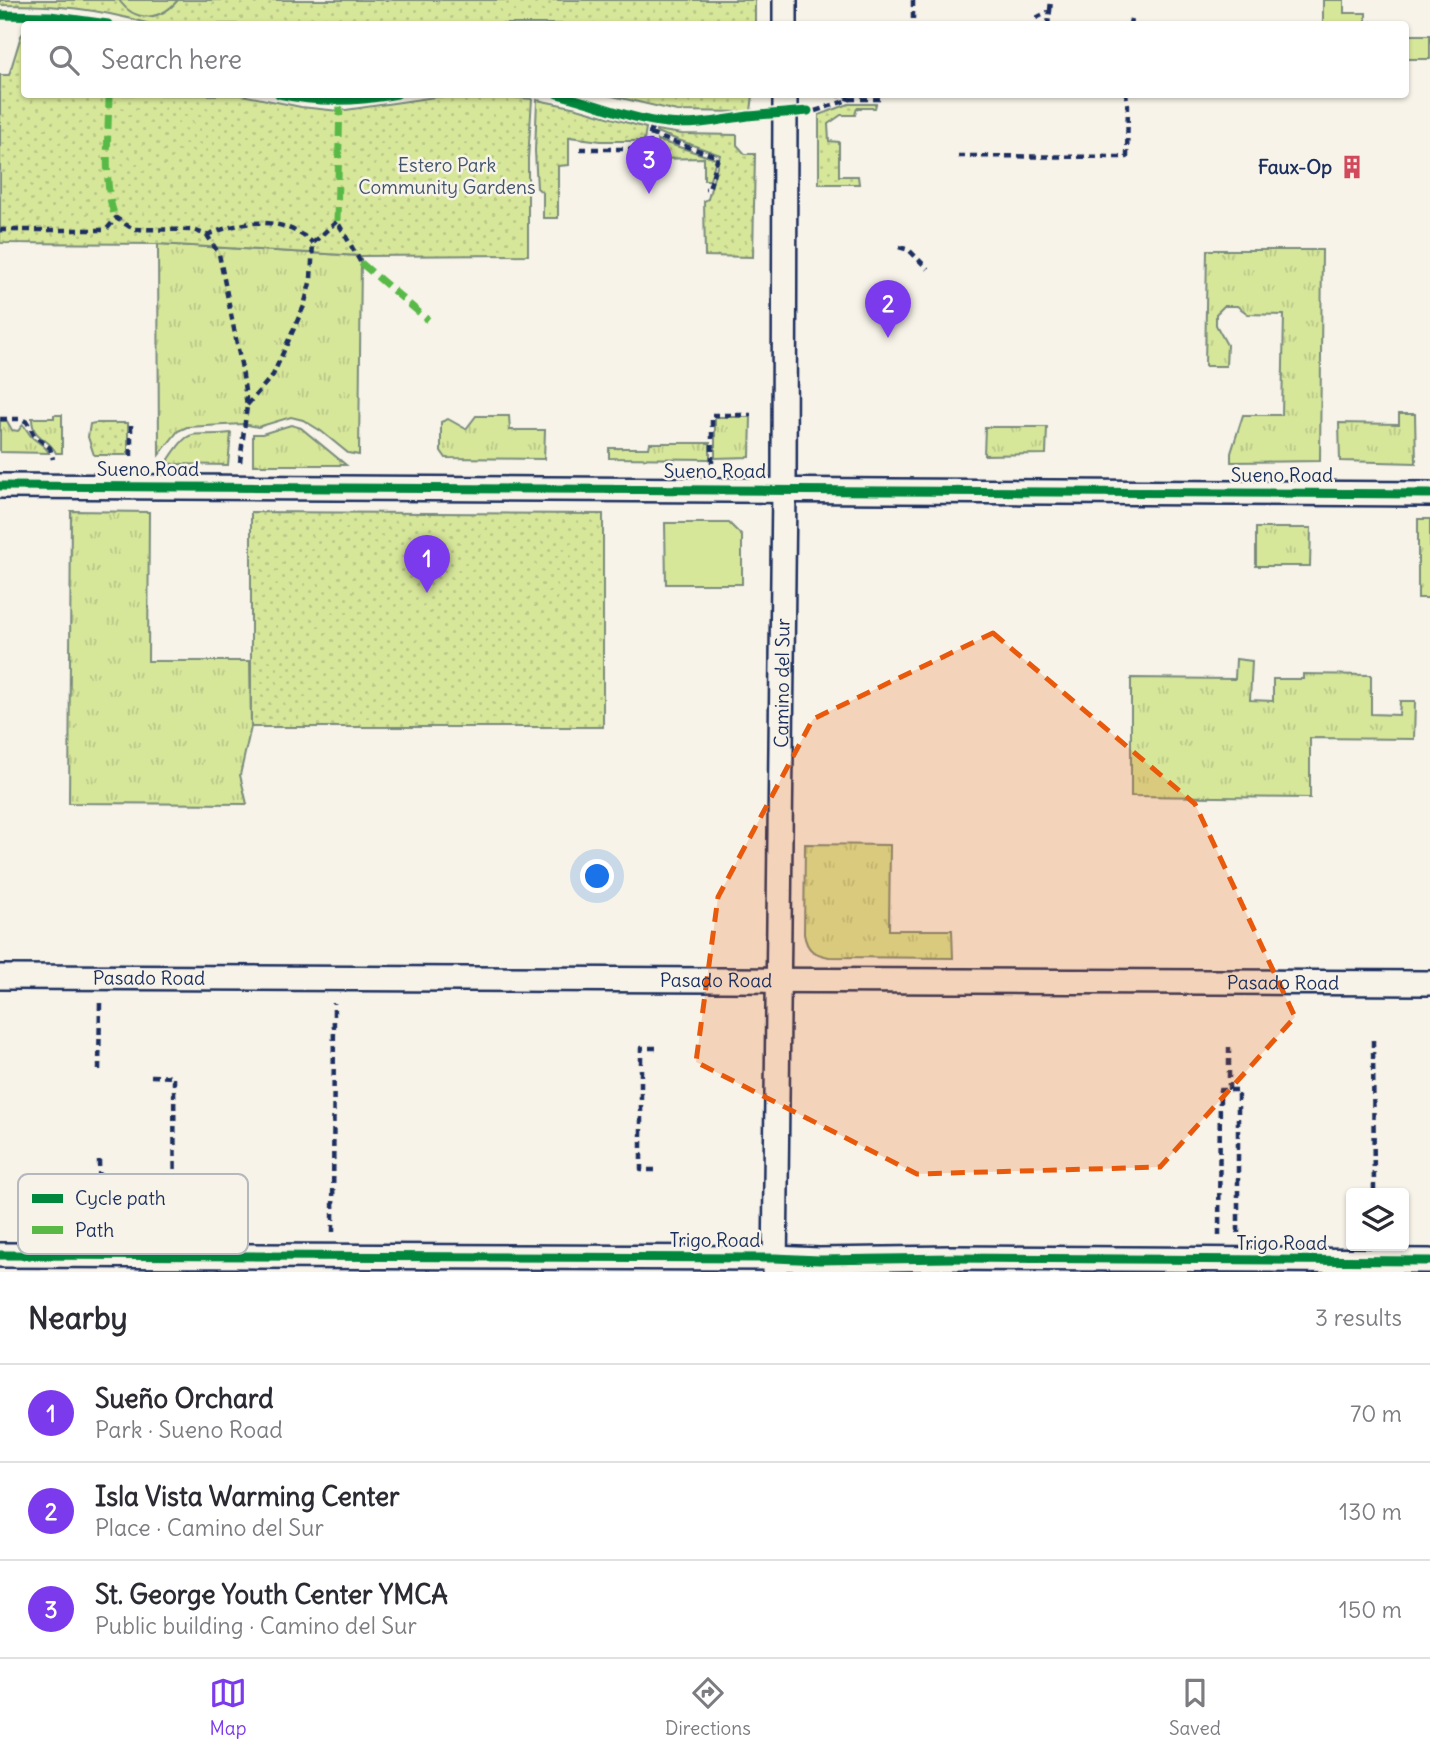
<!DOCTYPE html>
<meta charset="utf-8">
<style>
:root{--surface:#fff;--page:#f2f2f3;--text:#2b2b33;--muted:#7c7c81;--line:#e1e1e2;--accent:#7c3aed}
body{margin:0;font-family:Delius,sans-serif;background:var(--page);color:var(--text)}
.controls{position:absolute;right:21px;bottom:21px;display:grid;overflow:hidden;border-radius:7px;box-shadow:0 2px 5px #0004}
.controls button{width:63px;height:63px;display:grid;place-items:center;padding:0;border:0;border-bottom:2px solid var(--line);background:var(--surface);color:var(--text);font:35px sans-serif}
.you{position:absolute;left:598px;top:877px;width:24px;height:24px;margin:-18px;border:5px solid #fff;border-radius:50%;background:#1a73e8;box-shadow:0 0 0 10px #1a73e833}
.badge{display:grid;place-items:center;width:46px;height:46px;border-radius:50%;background:var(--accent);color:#fff;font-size:23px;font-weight:700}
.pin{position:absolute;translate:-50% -58px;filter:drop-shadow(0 2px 4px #0008)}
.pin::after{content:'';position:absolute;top:37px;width:24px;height:21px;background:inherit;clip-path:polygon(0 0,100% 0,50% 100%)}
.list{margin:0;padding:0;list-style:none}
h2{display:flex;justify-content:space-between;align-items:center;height:91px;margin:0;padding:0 28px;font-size:30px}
h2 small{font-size:23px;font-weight:400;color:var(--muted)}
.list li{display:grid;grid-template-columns:46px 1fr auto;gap:21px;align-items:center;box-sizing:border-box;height:98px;padding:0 28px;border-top:2px solid var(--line)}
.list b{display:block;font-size:26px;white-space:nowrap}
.list p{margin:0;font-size:23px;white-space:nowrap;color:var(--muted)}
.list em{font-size:23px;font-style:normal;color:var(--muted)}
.icon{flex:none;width:38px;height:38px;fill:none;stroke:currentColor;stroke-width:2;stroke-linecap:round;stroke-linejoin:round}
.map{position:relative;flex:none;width:1430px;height:1272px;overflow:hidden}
.search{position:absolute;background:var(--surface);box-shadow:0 2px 5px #0004;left:21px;right:21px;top:21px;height:77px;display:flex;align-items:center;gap:18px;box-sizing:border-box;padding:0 24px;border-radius:7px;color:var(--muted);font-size:26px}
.sheet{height:385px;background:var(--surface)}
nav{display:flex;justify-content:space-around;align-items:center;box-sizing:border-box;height:98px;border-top:2px solid var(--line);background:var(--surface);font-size:19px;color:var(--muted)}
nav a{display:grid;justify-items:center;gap:4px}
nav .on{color:var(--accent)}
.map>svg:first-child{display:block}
.grass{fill:url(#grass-tufts);stroke:#798b7c;stroke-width:2}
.park{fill:url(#park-dots);stroke:#798b7c;stroke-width:2}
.pitch{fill:#d7e79a;stroke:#798b7c;stroke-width:2}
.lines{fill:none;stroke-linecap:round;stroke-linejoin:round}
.minor-casing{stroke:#1b2f5e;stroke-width:28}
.path{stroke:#1b2f5e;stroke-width:4.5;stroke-dasharray:7 5;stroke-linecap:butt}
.minor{stroke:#f7f3e8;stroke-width:23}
.quiet{stroke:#58b947;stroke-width:7;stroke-dasharray:14 7;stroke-linecap:butt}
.cycleway-casing{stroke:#f7f3e8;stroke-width:13}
.cycleway{stroke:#00873e;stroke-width:9}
.marked{fill:#e8590c;fill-opacity:0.2;stroke:#e8590c;stroke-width:5;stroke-dasharray:14 9;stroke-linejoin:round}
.labels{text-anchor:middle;stroke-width:5;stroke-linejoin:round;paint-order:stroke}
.park-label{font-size:19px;fill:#41546a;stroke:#f7f3e8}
.poi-label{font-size:19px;font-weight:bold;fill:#1b2f5e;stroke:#f7f3e8;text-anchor:end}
.street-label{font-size:19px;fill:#1b2f5e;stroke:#f7f3e8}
.key{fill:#f7f3e8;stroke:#b5b8bf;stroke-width:2}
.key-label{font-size:19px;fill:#1b2f5e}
</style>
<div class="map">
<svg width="1430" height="1272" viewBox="0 0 1430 1272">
<defs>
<pattern id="grass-tufts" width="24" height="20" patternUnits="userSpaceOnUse" patternTransform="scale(1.75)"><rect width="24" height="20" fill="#d7e79a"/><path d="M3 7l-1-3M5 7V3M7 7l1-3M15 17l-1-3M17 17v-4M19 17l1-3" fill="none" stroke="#b8c687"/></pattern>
<pattern id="park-dots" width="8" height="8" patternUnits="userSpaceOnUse" patternTransform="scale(1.75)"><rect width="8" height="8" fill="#d7e79a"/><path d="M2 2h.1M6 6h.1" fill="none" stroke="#b8c687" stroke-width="1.8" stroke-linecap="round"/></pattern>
</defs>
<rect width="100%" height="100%" fill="#f7f3e8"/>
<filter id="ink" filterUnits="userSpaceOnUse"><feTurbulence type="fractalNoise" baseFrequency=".0143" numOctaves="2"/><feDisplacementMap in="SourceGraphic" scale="14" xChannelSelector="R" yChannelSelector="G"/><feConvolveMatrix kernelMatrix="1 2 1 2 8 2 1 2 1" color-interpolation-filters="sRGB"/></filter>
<g filter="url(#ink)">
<path class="grass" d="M1323,0H1344V13H1366V24H1323Z
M1406,35H1430V59H1406Z
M158,244L361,256L359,455L348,453L321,431L303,420L291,417L258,427L243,424L187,427L178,431L159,455Z
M1207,250H1322L1320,461L1231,462V453L1243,415H1282L1284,315L1248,314L1237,306H1224L1216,314V325L1227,345L1226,366H1205Z
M1399,414H1415L1416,463L1340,461L1339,423L1399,424Z
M54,415H62V453H56C48,436 32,440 32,418H54Z
M476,416H509L510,430H545L544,459L446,458L441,451V422L448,419L466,429Z
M715,417H751L750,457L715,458Z
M0,421H7L12,430L18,431L23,425C27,429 29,435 33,438C40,444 45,445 49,453L0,452Z
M291,425L301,428L346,465H253V434H262Z
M985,427H1047L1046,454L984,455Z
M231,433L228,465L166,464C192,423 188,438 231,433Z
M650,443H710V459L609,458V448H649Z
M71,511L149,512L148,661H250L251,727L240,775L247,804L69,803Z
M1418,519H1430V598H1418Z
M1256,528H1311L1310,566H1256Z
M1236,659L1252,661L1250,700L1273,701V679H1303V674L1371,675V714L1399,715L1400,701H1415L1414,739L1310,738V798L1131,796V678L1235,679Z
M805,844L890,845L889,930H952L953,958L829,957C814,954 807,951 804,934Z"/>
<path class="park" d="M0,0H755V24H150C96,8 56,5 0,5Z
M24,32V94L242,95L301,107L339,111L435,97L485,95L532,99L528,159V255L361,256L158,244L0,243V75H9L21,36Z
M608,95H753L751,111L748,112L677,111Z
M537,100L577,108L646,128L644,141H601L569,137V165L558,166V218H543V193L537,188L535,151Z
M849,104H876L875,108H857L855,115H841L828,124L829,141L839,142V176H858L859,184H819V115Z
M656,130L682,134L737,135V145L745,154H755L753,257L705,256L704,201L708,199L720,155L656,132Z
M657,140L716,159L710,180H704V158L651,159V154H658Z
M95,423H128V455H94L88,437L90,424Z
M251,512L603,514V727H251Z"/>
<path class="pitch" d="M119,0H178C161,20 136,24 119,0Z
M665,523H729L742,536V584H666Z"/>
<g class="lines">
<g class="minor-casing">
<g id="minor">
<path d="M785,24V0"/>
<path d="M0,486L1430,494"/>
<path id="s1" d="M0,977L1430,983"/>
<path d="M0,1255L775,1258L819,1260L951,1258L1430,1261"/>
<path id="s2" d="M775,1271L784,489L785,94"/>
</g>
</g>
<path class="path" d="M913,0V24
M1050,11L1051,0
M65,18V24
M1036,18L1050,11L1048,24
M1130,24L1131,19
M834,94L850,99
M815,111L851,99H883
M650,134L718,157L709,189H705
M580,149H650V134L654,121
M958,156L1127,157L1128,105L1126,94
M0,230H106L116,218L133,229L193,230L207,235L219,254L242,369L247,406L240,462
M207,235C245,220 280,215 313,243
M899,247L909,250L928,269
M247,405L273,375L304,306L311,279L313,243L337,221L361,263
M0,419H21L27,422L34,435L50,448L53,459
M131,425V459
M712,463V415H751
M1373,1040L1374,1193
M1229,1047V1090
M99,1070L100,1002
M151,1076L174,1077L175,1228
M99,1160L100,1227
M655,1170H641V1048H657
M333,1232L334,1003
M1219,1236L1220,1090H1238V1233"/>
<use href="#minor" class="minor"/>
<path class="quiet" d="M109,94C109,128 102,190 116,218
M337,221L340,101
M361,263L428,320"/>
<g class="cycleway-casing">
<path id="cycleway" d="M0,15L50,16L108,24
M279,94C319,103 357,102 397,94
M557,94C594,103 630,119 667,123C695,126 721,120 748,116C768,114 788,113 808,111
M0,486L1430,494
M0,1255L775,1258L819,1260L951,1258L1430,1261"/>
</g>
<use href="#cycleway" class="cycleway"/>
</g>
</g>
<path class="marked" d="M993,633L1195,804L1295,1017L1160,1167L917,1174L696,1062L718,897L813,719Z"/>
<defs>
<g id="building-bare" transform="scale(1.89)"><path d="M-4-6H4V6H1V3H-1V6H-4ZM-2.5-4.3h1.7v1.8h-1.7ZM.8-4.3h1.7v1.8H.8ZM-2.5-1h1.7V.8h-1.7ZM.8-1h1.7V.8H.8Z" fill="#d1495b" stroke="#f7f3e8" stroke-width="2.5" paint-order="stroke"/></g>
</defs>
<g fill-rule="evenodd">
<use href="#building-bare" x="1352" y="167"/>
</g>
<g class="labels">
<g class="park-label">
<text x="447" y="172">Estero Park<tspan x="447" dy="22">Community Gardens</tspan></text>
</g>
<g class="poi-label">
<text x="1332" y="174">Faux-Op</text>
</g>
<g class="street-label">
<text x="148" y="476">Sueno Road</text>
<text x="715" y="478">Sueno Road</text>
<text x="1282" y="482">Sueno Road</text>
<text dy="7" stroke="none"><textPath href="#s2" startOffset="588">Camino del Sur</textPath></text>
<text dy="7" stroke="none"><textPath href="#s1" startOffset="149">Pasado Road</textPath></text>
<text dy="7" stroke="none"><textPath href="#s1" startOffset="716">Pasado Road</textPath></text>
<text dy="7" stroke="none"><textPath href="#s1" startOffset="1283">Pasado Road</textPath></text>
<text x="715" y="1247">Trigo Road</text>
<text x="1282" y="1250">Trigo Road</text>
</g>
</g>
<rect x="18" y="1174" width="230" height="80" rx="10" class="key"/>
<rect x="32" y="1194" width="31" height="9" fill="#00873e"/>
<rect x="32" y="1226" width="31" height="8" fill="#58b947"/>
<g class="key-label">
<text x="75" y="1205">Cycle path</text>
<text x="75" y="1237">Path</text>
</g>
</svg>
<div class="controls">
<button><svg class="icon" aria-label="layers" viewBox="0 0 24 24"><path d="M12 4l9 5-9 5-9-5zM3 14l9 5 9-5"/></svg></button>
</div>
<div class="you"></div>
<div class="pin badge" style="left:427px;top:593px">1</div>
<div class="pin badge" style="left:888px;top:338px">2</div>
<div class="pin badge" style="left:649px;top:194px">3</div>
<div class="search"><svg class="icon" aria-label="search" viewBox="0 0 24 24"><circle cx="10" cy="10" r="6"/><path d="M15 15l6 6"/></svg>Search here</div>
</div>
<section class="sheet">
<h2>Nearby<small>3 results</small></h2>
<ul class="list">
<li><span class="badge">1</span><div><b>Sueño Orchard</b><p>Park · Sueno Road</p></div><em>70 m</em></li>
<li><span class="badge">2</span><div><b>Isla Vista Warming Center</b><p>Place · Camino del Sur</p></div><em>130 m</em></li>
<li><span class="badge">3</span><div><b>St. George Youth Center YMCA</b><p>Public building · Camino del Sur</p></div><em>150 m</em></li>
</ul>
</section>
<nav>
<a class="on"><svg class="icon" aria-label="map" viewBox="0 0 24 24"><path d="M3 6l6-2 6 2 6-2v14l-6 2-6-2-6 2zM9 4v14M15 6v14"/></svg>Map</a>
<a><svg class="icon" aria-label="directions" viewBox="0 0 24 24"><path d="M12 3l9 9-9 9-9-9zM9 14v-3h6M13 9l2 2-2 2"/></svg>Directions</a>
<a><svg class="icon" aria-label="saved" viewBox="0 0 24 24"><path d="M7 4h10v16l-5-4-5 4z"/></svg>Saved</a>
</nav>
